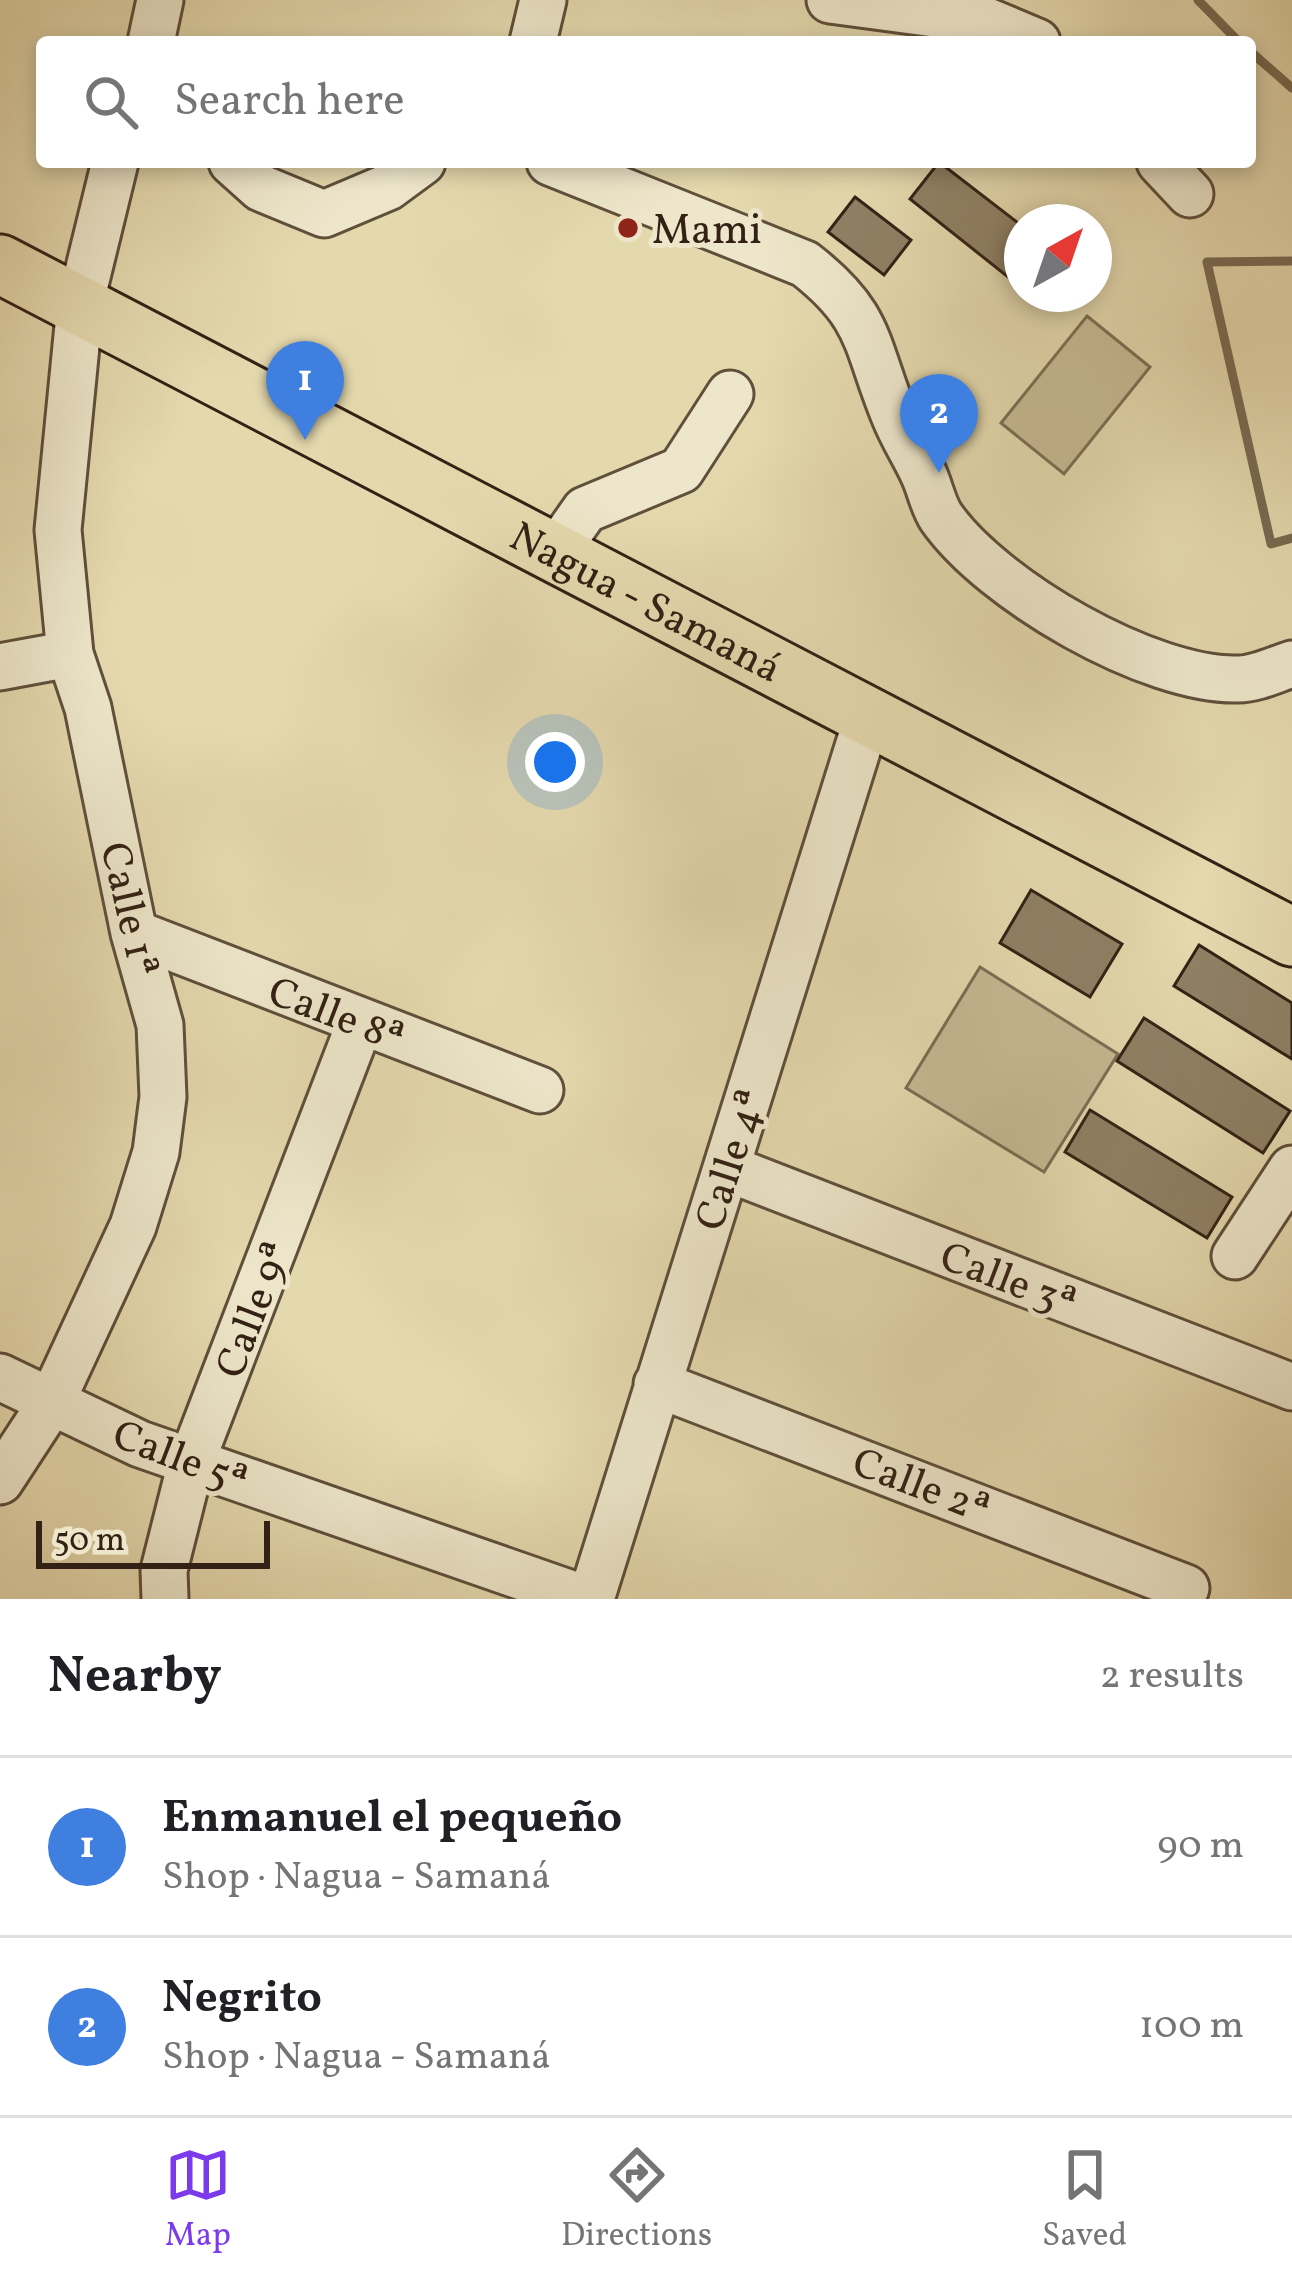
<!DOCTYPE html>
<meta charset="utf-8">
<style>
:root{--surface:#fff;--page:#f2f2f2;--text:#202124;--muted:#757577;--line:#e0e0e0;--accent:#7c3aed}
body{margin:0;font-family:Vollkorn,serif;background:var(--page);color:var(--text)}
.compass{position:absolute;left:1004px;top:204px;width:108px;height:108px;border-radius:50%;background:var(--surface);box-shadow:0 6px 18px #0003;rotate:40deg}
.scale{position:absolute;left:36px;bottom:30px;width:234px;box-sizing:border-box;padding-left:12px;border:6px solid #332115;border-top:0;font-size:33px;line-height:42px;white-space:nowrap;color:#332115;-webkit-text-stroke:9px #ede6ca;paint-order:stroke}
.you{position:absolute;left:555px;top:762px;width:42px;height:42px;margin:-30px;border:9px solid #fff;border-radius:50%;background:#1a73e8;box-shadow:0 0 0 18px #1a73e833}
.badge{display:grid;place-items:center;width:78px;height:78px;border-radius:50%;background:var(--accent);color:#fff;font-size:39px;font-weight:700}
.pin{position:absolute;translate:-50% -99px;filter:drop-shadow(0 3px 6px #0008)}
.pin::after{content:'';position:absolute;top:63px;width:42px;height:36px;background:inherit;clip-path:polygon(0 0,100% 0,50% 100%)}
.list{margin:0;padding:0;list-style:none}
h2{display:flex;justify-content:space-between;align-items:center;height:156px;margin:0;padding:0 48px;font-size:51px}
h2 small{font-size:39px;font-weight:400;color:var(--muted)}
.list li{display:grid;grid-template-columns:78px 1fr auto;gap:36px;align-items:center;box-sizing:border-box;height:180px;padding:0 48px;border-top:3px solid var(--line)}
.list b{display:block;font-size:45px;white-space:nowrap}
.list p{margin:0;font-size:39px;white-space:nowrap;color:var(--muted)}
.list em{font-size:39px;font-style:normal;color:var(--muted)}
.icon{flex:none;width:66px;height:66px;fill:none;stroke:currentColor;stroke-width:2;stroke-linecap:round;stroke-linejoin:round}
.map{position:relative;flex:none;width:1292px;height:1599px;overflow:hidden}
.search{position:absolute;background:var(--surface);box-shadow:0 6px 18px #0003;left:36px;right:36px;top:36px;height:132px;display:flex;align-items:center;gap:30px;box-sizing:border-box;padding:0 42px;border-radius:12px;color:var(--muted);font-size:45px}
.sheet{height:516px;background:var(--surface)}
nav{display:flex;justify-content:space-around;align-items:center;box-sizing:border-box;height:168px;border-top:3px solid var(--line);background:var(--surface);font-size:33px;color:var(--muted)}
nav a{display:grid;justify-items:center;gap:6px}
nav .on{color:var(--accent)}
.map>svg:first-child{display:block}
.green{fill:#c6b993;stroke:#7c6d54;stroke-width:3}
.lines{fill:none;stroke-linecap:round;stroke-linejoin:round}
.stream{stroke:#796a51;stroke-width:9}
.building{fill:#8f8064;stroke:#332115;stroke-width:3}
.minor-casing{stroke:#5f4f3b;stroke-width:51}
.major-casing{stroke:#332115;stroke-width:63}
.minor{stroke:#ede6ca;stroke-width:45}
.major{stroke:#e4d8ad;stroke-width:57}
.poi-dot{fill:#8f2418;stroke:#ede6ca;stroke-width:4.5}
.labels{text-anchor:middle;stroke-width:10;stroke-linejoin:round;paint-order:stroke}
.poi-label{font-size:42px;fill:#332115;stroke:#ede6ca;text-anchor:start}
.street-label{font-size:42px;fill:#332115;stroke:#ede6ca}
</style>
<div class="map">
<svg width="1292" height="1599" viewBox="0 0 1292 1599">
<rect width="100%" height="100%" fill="#e4d8ad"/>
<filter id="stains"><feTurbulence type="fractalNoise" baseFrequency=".00167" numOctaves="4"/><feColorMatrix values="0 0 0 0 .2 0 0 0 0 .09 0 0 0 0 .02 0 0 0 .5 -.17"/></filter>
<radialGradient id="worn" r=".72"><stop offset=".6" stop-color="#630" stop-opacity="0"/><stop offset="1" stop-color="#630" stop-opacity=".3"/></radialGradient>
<path class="green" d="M1087,316L1150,367L1064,474L1001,423Z
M980,967L1118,1054L1044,1172L906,1088Z"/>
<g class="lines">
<path class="stream" d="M1198,0L1239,42
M1250,51L1292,88
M1292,261L1207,262L1271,544L1292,538"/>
</g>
<path class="building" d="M939,162L1022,226V288L910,199Z
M855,197L911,240L884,275L828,232Z
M1031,890L1122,944L1090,997L1000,943Z
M1199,945L1292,1003V1059L1174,986Z
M1144,1018L1290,1111L1263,1153L1117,1061Z
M1090,1110L1232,1197L1207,1238L1065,1152Z"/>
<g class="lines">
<g class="minor-casing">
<path id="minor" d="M830,0L987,21L1037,42
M151,42L160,0
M533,42L543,0
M232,162L261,188L324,214L388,187L422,162
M550,162L805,264C873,317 865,345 895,417C903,437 915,455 924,475C930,488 933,505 941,517C992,590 1150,682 1239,679C1256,679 1276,669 1292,664
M1160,162L1190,194
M554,554L585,510L681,470L730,394
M0,667L70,654
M134,933L540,1090
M727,1168L1292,1387
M1235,1256L1292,1169
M0,1377L140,1444L586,1599
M657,1384L1186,1588
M0,1481L51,1403L133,1226L156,1152L163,1097L160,1025L134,933L88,708L70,654L58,530L80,305L115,162
M165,1599L164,1570L191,1463L360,1023
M591,1599L867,719"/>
</g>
<g class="major-casing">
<g id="major">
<path id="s1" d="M0,264L1292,937"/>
</g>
</g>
<use href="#minor" class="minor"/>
<use href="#major" class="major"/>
</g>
<circle class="poi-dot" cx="628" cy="228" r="12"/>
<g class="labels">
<g class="poi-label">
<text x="652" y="243">Mami</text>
</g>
<g class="street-label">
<text dy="15" stroke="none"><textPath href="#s1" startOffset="729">Nagua - Samaná</textPath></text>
<text transform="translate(131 909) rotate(77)" y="15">Calle 1ª</text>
<text transform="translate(337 1013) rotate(21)" y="15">Calle 8ª</text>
<text transform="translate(729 1159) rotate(-72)" y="15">Calle 4ª</text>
<text transform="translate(1009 1278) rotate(21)" y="15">Calle 3ª</text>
<text transform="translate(252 1309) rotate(-69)" y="15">Calle 9ª</text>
<text transform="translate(181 1456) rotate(21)" y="15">Calle 5ª</text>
<text transform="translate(922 1484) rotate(21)" y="15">Calle 2ª</text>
</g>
</g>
<rect width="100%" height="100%" filter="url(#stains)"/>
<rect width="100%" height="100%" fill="url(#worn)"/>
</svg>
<svg class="compass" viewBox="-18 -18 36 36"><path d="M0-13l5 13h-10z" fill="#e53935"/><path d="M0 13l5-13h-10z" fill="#757577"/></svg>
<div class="scale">50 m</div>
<div class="you"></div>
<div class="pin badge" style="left:305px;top:440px;background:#3f7fe0">1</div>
<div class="pin badge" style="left:939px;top:473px;background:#3f7fe0">2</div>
<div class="search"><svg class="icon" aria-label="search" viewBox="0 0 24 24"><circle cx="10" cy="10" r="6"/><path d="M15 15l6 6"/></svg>Search here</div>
</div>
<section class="sheet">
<h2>Nearby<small>2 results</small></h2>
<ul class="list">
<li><span class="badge" style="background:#3f7fe0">1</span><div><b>Enmanuel el pequeño</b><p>Shop · Nagua - Samaná</p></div><em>90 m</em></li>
<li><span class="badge" style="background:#3f7fe0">2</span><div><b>Negrito</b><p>Shop · Nagua - Samaná</p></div><em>100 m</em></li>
</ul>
</section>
<nav>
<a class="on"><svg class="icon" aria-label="map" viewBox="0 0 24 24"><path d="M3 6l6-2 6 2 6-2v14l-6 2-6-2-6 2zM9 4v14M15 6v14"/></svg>Map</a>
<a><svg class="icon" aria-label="directions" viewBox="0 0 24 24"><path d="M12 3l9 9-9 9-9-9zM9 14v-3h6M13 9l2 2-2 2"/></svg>Directions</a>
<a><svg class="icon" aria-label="saved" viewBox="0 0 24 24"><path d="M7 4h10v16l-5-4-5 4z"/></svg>Saved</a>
</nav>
